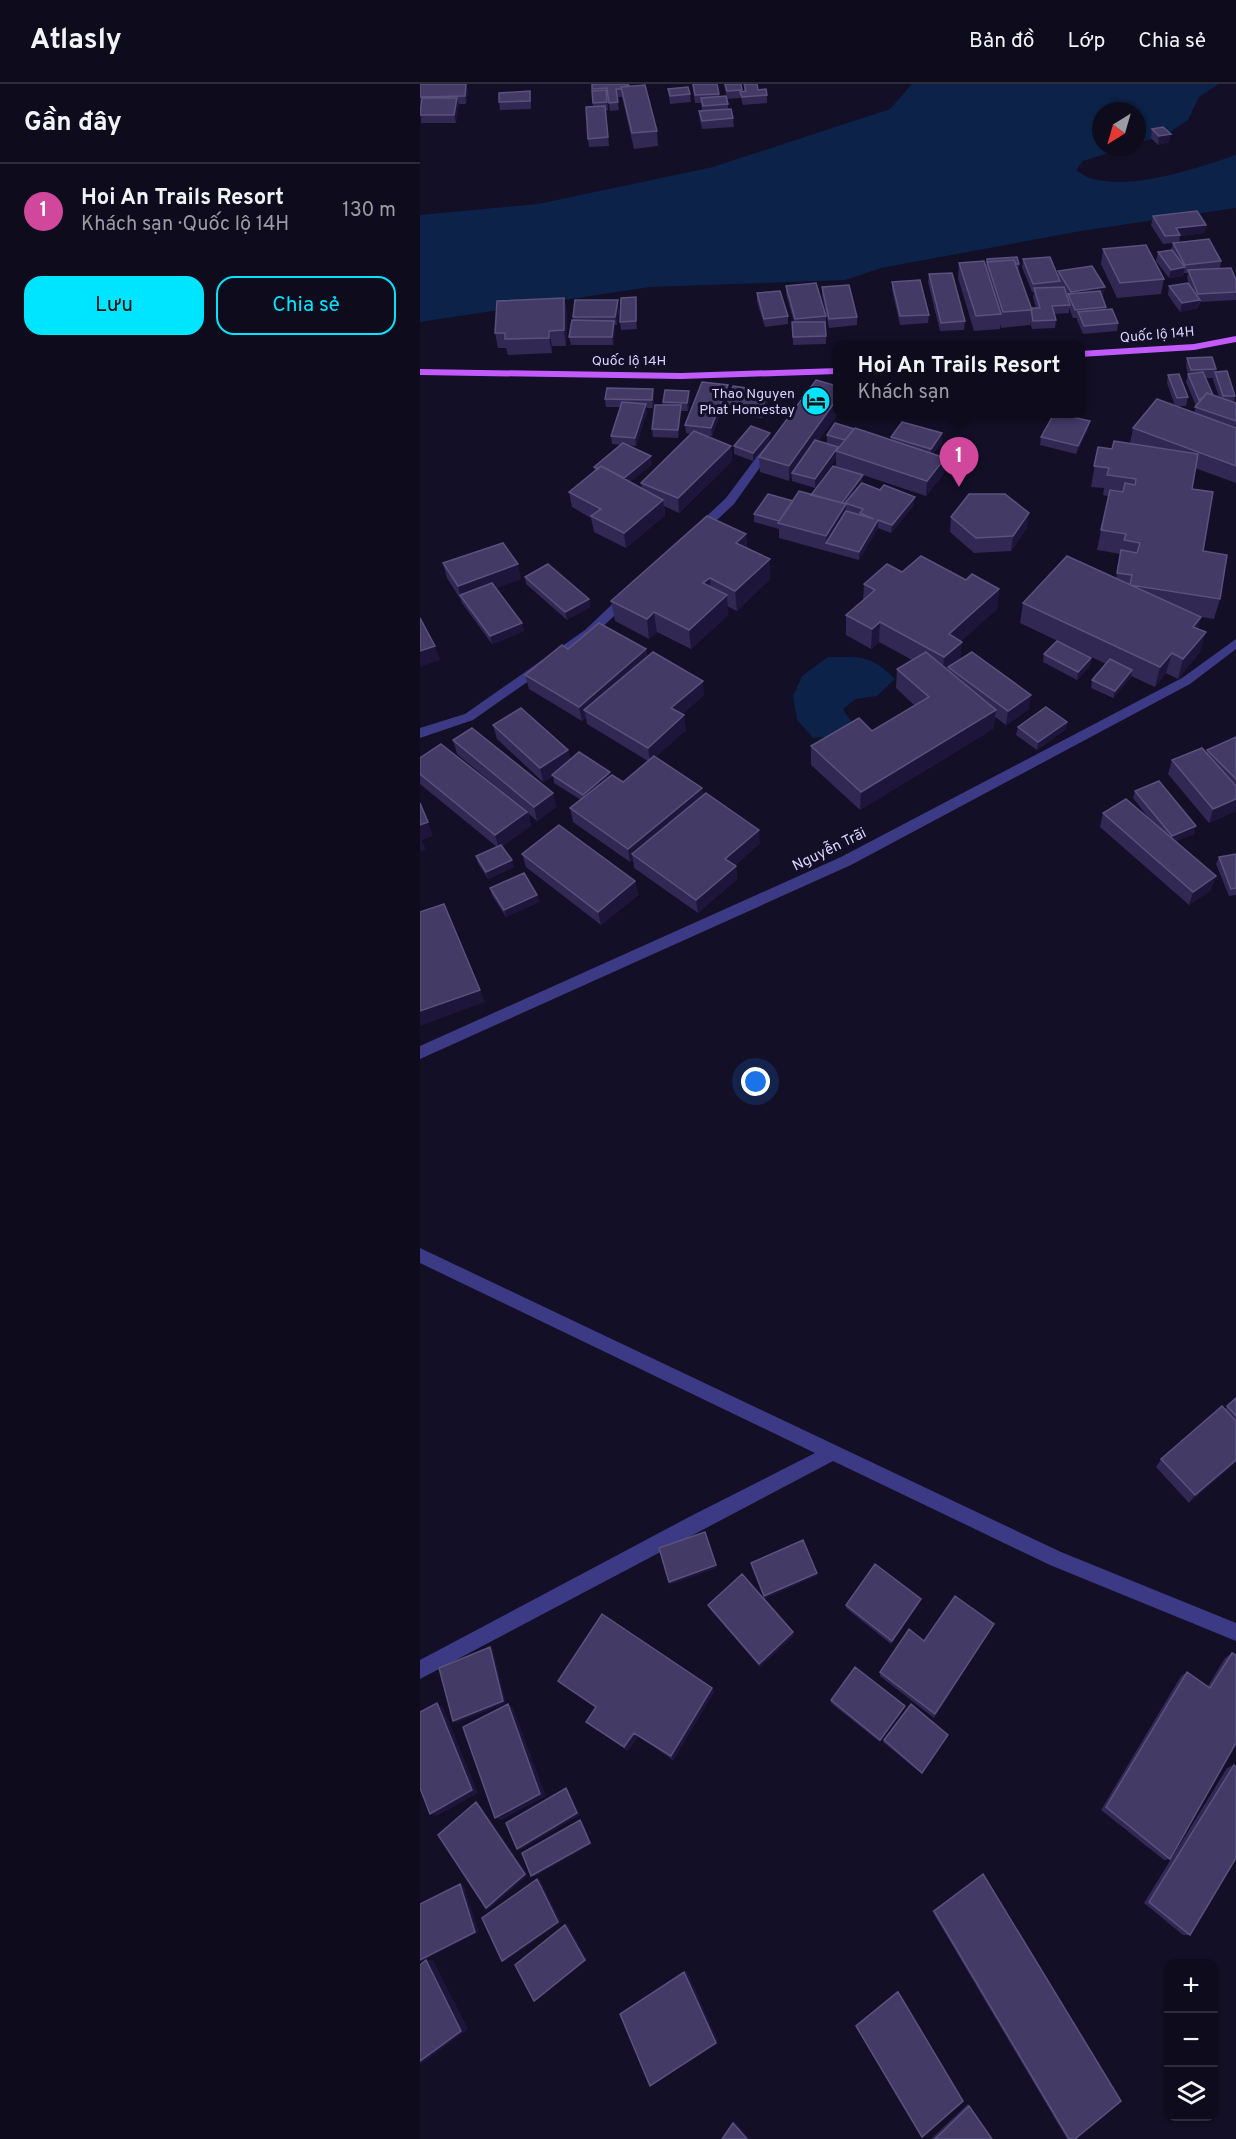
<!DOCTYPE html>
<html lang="vi">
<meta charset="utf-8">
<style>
:root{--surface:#0e0b1c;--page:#1c1929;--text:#f1f3f6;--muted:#9b9ba3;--line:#2e2b3b;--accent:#00e5ff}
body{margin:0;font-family:Overpass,sans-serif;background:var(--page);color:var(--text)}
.controls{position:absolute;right:18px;bottom:18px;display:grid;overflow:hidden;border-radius:12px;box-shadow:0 2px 4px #0004}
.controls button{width:54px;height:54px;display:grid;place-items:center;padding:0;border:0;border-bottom:2px solid var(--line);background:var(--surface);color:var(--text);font:30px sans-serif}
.compass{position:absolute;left:672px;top:18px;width:54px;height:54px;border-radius:50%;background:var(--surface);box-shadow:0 2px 4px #0004;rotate:217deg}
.you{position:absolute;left:336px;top:998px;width:21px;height:21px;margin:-15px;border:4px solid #fff;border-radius:50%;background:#1a73e8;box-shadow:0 0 0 9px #1a73e833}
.badge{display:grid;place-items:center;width:39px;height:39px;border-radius:50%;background:var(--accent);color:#fff;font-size:20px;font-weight:700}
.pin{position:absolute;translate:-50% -50px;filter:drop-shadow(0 2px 3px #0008)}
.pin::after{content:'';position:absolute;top:32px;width:21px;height:18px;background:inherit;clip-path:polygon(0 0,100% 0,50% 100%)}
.popup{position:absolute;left:413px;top:256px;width:252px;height:78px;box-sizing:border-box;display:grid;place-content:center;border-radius:12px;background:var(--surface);filter:drop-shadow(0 2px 4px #0005);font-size:20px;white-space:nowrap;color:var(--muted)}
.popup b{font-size:22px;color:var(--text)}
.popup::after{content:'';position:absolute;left:50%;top:100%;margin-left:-12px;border:12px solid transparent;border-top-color:var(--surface)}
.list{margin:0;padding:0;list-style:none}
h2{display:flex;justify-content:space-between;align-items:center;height:78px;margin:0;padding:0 24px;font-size:26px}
h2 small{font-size:20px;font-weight:400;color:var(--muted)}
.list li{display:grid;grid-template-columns:39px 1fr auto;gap:18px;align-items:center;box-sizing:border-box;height:96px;padding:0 24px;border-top:2px solid var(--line)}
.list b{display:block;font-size:22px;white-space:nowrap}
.list p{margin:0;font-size:20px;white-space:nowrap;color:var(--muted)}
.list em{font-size:20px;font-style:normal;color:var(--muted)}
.actions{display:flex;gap:12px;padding:18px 24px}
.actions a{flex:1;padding:14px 0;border:2px solid var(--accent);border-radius:18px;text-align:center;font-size:21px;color:var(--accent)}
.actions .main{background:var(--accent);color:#111}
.icon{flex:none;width:33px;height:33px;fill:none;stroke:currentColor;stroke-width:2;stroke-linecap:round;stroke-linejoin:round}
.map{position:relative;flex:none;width:816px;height:2055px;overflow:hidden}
header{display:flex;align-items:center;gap:36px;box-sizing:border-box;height:84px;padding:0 30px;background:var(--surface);border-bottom:2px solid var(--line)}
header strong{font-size:28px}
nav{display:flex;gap:33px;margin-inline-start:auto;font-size:21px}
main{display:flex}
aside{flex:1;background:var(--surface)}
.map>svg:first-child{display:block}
.water{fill:#0c2248}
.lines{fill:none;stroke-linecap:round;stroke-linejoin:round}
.lane{fill:#3d3a85;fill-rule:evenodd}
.street{fill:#3d3a85;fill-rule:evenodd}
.primary{fill:#c25bff;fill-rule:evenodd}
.wall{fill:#312854}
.shaded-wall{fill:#1d163a}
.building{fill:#433a66;stroke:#5a527e;stroke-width:1.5}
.labels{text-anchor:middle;stroke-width:6;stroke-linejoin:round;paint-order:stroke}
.far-street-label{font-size:14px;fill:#d9d4ff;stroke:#130f26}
.far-poi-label{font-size:14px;fill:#d9d4ff;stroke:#130f26;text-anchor:end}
.street-label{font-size:15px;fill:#d9d4ff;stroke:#130f26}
</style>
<header>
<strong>Atlasly</strong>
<nav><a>Bản đồ</a><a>Lớp</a><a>Chia sẻ</a></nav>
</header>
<main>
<aside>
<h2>Gần đây<small></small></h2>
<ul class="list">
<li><span class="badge" style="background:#d1479c">1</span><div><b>Hoi An Trails Resort</b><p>Khách sạn · Quốc lộ 14H</p></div><em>130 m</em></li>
</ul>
<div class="actions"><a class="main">Lưu</a><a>Chia sẻ</a></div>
</aside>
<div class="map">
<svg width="816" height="2055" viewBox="0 0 816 2055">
<rect width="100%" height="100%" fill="#130f26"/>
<path class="water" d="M492,0H799L779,13L768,36L750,48L717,60V27H681V63H708L663,77L656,86C661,89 667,94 673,95C715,106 776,84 816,71V124L661,147L461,184L425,196L230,203L0,238V131L118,120L293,83L470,25Z
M408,573C441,573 451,570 475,595L457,612L436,615L423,625L432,639L419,652L393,654L377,636L373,612L382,592Z"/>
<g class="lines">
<path class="lane" d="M351,358L356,361L314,420L282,450H274V444L306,414L347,359Z
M208,508L214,512L212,515L173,552L53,636L0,654V644L45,630L165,546L204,509Z"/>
<path class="street" d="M816,555V565L770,600L431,781L0,975V962L421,773L762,594Z
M0,1164L641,1468L816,1539V1557L630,1481L413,1377L0,1595V1576L269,1433L395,1369L0,1179Z"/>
<path class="primary" d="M816,252V258L774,266L660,273V267L774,260Z
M418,284V290L261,295L0,291V285L261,289Z"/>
</g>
<path class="wall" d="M0,0L48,6L46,20H38L36,39H1Z
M172,0L209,2L237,47L238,62L214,65L202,13H197L199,26L190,27L188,12H187L188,26L186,27L189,62L169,63L168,55L173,23Z
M272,0L299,10V13L308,20V25L313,34L314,43L282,45L280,36L279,27H282L281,19H275Z
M304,0H321L322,8L324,7V0L338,6L347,11V19L323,21L321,14L307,15Z
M248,5L270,10L271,18L250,20Z
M110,7L111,16V25L80,26L79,18Z
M732,45L749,58L738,61L731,54Z
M733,132L786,141L784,149L760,152L759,159L801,177L800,184L816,196V216L780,218L778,224L760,228L748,211L749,202L769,201L767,194L768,189H764L763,192L749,194L736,177L738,168L751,166L753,159L743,160L731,141Z
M683,165L744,195L741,210L697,214L681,180Z
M567,175L599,180L598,187L611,224H616L613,213L614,208H612L602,183L603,175L638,192V187L685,203L683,211H681L686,223V225L698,239L697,247L663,250L657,236V234H653L649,224V229L634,230L636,236L635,244L612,245L610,238V241L581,244L580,240V245L554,247L538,194L539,179L566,182Z
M509,190L545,237L544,246L520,247L508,198Z
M472,198L509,231L508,239L480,241L472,206Z
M366,202L406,232V260L373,261L372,238H374L366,210Z
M402,203L437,233V241L409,244L402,211Z
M337,209L368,232V240L345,243L337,218Z
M216,213L217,245L201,246L200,238Z
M144,214L147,229L146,262H132V269L88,271L86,264H78L75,249Z
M199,224L197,241H194L195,245L193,261H151L149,253L153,236V233Z
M767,274L796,285L794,294H785L793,311L799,313L793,296L795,288L815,312L814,318L816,319V399L775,384L772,405L783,467L800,515L794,535L781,533L778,545L780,568L758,595L746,589L735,603L711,592V593L693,614L671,604L672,596L686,580L600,539L603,519L696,494L701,470L677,466L688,412L683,411L684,404L671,403L678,363L692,365L713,360L710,359L713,344L755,322L747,299L748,291L768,313L766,322H756L774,329L776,322L766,298L768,290L766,282Z
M308,301V309L292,352H286L311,362L312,377L259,429L244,422L245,431L206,464L174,448L171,434L152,423L149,408L175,387L174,383L201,361L192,360L191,352L200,323H186L185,315L234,313L233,324H226L227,328L216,362L208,361L232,380L210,398L222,404L221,399L272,350L266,349L265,341Z
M270,315L268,327H261L258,354L233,353L232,345L243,321V318Z
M349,315L342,334L306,329V321Z
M418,330L398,357L420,363L407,359V351L471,356V353L522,358L513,370L525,374L524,389L506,412L416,382V374L395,404L372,397V393L369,397L340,388L339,373Z
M668,345L656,370L620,361L621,353Z
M350,349V357L333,377L314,370V362Z
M442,399L494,421L471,449L458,444L439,476L359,454V445L334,438V430L391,411Z
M531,433L607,444L591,467L554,469L530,448Z
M326,450L327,464L350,475V495L317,527L307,522L308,531L271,565L237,548L229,555L195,537L191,517Z
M23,479L101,495L76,504L102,539L104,547L72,560L42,519L41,516L27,494Z
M482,488L546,496L579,505L577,525L541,557L540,576L609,625L586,641L575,633L573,645L440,726L391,681V662L452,647L495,622L476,604L477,585L492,576L459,558L451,565L426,551V531L443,517L444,500Z
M105,493L169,515L170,523L147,536L106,500Z
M148,565H226L227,572L284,611L262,630L266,646L235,673L282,704L283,712L340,759L315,781L316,782L317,795L278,829L214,784L213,776L210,778L153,738L150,724L161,716L134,699L133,692L123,698L77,655L73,641L148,666L150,676L190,688V692L203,698L228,677L167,640L166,634L162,637L109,605L105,591Z
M624,570L671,574L670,582L657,596L623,578Z
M647,638L646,645L617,666L596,651L598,643Z
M816,653V727L789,739L748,690L752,676L787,669V666Z
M33,656L133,709L136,723L117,737L108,729L111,742L82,762L94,783L68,795L58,779L56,772L77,763L0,700V674L89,713L37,670Z
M715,707L774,750L756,757L791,806L769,821L680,743L683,729L731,737L713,714Z
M102,770L215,797L218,811L181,841L106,783Z
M816,770V811L809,812L796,780L799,773Z
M70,804L117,811L119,818L86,833L72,811Z
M816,1314V1378L769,1419L736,1383L741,1375L805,1325Z
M500,1518L471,1560L426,1524V1521Z
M288,1521L374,1551L340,1583L289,1524Z
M574,1540L514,1634L460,1592V1588L504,1557Z
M812,1569L750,1775L744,1776L681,1726L761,1592L767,1588L788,1602L805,1574Z
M138,1597L292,1604L294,1608L253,1676L218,1652L208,1667L171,1641L166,1638L176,1624L142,1601Z
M411,1616L484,1624L460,1658L411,1619Z
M528,1651L502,1690L463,1658L464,1656Z
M814,1681L770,1851H763L724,1819L807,1684Z
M563,1790L649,2055H647L512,1827Z
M477,1907L478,1908L436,1942V1941Z
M548,2020L572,2055H511Z"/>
<path class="shaded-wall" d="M46,0L48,6L46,20L45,12Z
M37,14L39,22L36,39L34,31Z
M751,50L749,58L738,61L739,52Z
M786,141L784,149L760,152V151L756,144Z
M765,183L763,192L749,194L751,186Z
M685,203L683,211L650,216L651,208Z
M216,213L217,221V245L216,237Z
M144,214L147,229L146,262L144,246Z
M198,216L199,224L197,241L195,233Z
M780,216L778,224L760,228L762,219Z
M194,237L195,245L193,261L192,253Z
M129,247L132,262V269L129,254Z
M308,301V309L292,352L291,344Z
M233,305L234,313L233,324L232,316Z
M269,307L270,315L268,327L267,319Z
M348,307L349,315L342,334V325Z
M417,315L418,330L375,389H372V393L369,397V382Z
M226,320L227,328L216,362L215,354Z
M261,321V329L258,354V346Z
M670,337L668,345L656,370L658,362Z
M350,349V357L333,377V369Z
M522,349V358L511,373V365Z
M311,362L312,377L259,429L258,414Z
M418,363L416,367V374L395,404V395Z
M231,372L232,380L203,404L202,396Z
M525,374L524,389L506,412L507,397Z
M443,391L442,400L425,419V422L426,420V436L406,459V467V452L420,422Z
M495,413L494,421L471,449L472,441Z
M243,416L245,431L206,464L204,449Z
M609,429L607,444L591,467L593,452Z
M458,436V444L439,476V468Z
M326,450L327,470L316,459Z
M350,475V495L317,527L315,507Z
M98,480L101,495L43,516L40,512L38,502Z
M290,494L291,514L283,499Z
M579,505L577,525L527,570L529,550Z
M307,511L308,531L271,565L269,546Z
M169,515L170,523L147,536L145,528Z
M234,528L237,548L229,555L227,535Z
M781,533L776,553L773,543Z
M460,538L459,558L451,565L452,545Z
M102,539L104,547L72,560L70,552Z
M786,548L780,568L758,595L763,575Z
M542,558L540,577L528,583V588L522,593L524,573Z
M15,562L20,576L0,583V567Z
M226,565L228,579L164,626L166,634L162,637L159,623Z
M752,569L746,589L735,603L740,583Z
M671,574L670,582L657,596L658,588Z
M712,586L711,593L693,614L695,607Z
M283,597L284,611L253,639L251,624Z
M611,611L609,625L586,641L588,627Z
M576,626L573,645L440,726L441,708Z
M264,631L266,646L230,678L228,664Z
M647,638L646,645L617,666L618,658Z
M148,666L151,680L123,698L120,684Z
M190,688L191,696L164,718L163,711Z
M282,704L283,718L212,770L213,776L210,778L208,765Z
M133,709L136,723L117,737L114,723Z
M816,715V727L789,739L793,725Z
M107,728L111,742L79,765L75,751Z
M8,738L13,752L2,756L6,766L0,768V741Z
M776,742L774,750L750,760L752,752Z
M339,746L340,759L306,788L305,775Z
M92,776L94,783L68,795L66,788Z
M316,782L317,795L278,829L276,816Z
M796,792L791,806L769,821L773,808Z
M215,797L218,811L181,841L178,828Z
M117,811L119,818L86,833L84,826Z
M60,906L65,918L0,942V927Z
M816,1376V1378L769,1419L775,1411Z
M296,1481L297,1484L250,1501L249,1498Z
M397,1489V1492L344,1515V1512Z
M501,1515L500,1518L471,1560L472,1557Z
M574,1540L571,1545L514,1634L515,1630Z
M373,1548L374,1551L340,1583L339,1580Z
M70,1563L73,1566L86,1619L36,1639L33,1637Z
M292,1604L294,1608L253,1676L251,1672Z
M17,1619L23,1623L58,1709L17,1732L10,1730Z
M88,1620L93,1624L126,1712L81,1736L75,1734Z
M214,1649L218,1652L208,1667L204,1663Z
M146,1704L148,1705L160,1731L100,1766L97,1765Z
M56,1718L59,1720L108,1791L69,1825L66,1824Z
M160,1736L162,1737L172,1760L114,1793L111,1792Z
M117,1795L120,1796L141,1838L85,1877H82Z
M40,1800H43L59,1848L0,1878V1876Z
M145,1841H148L167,1876L117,1916L114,1917Z
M6,1876H13L48,1945L0,1981Z
M267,1887L298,1957L296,1959L264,1888Z
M314,2037L330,2055H327L313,2039Z"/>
<path class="building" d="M0,0H46L45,12L0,13Z
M172,0H208L209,2L201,3V5H196L198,18L189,19L187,4L172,5Z
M273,0H297L299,10L275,11Z
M305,0H321L322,6L307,7Z
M324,0H337L338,6L346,5L347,11L322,13L320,8L326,7Z
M225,1L237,47L212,49L201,3Z
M268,3L270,10L250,12L248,5Z
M186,6L187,18L173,19L172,7Z
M110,7V17L79,18V9Z
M306,12L308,20L283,22L281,14Z
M2,14H37L34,31H0Z
M185,22L188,53L168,55L166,23Z
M311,25L313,34L282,37L279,27Z
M743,43L751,50L739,52L732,45Z
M777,127L786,141L756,144L760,151L745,152L733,132Z
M789,155L801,177L765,181L753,159Z
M726,161L744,195L700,199L683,165Z
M752,166L765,183L751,186L738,168Z
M597,173L599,180H596L594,176L567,178V175Z
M630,173L640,197L613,200L603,175Z
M594,176L612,226L583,228L567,178Z
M564,177L581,230L556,232L539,179Z
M672,182L685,203L651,208L638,187Z
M811,184L816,196V208L778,210L768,186Z
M532,189L545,237L521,239L509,190Z
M500,196L509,231L480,232L472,198Z
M396,199L406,232L375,235L366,202Z
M768,199L780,216L762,219L749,202Z
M429,201L437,233L409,235L402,203Z
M644,203L650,221L632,222L636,236L613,237L611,224H620L614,204Z
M360,207L368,232L344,235L337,209Z
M680,207L686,223L655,226L648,210Z
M216,213V237L200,238L201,214Z
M144,214V246L129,247V254L85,255V249H75L77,217Z
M155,216H198L195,233H153Z
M692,225L698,239L664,242L658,228Z
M152,236L194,237L192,253H149Z
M372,238H405L406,252L373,253Z
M792,273L796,285L771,286L767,274Z
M807,287L815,312H803L795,288Z
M783,288L793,311L787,309L781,315L779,316L768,290Z
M759,290L768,313L757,314L748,291Z
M396,296L417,302V315L369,382L339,373Z
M282,298L308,301L291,344L265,341Z
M313,302L348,307L342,325L306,321Z
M187,304L233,305L232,316L185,315Z
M245,306L269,307L267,319L243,318Z
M787,309L816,319V337L775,323Z
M737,315L816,344V382L713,344Z
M202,318L226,320L215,354L191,352Z
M235,321H261L258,346L232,345Z
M634,330H639L670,337L658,362L621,353Z
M482,338L522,349L511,365L471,353Z
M415,339L434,345L425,356L407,351Z
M331,342L350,349L333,369L314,362Z
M435,344L525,374L507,397L416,367Z
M274,347L311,362L258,414L221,399Z
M395,356L418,363L395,395L372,389Z
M694,357L778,370L772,405L793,408L783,467L807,471L800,515L710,501L712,491L697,489L701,466L717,469L720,459L704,456L706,450L681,446L690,406L703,408L705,399L715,401L716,395L687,391L689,384L674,382L678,363L692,365Z
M203,359L231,372L204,394L181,382L178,385L174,383Z
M181,382L243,416L204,449L171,432L181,425L149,408Z
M413,382L443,391L422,419L391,411Z
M442,399L460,406L464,401L495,413L472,441L458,436L439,468L406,459L426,427L454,435L440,429L443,425L425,419Z
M379,407L426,420L406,452L358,439Z
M348,410L373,417L359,437L334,430Z
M549,410H585L609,429L593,452L556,454L531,433Z
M287,432L326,450L316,459L350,475L315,507L290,494L283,499L307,511L269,546L234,528L227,535L191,517Z
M83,459L98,480L38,502L23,479Z
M501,472L546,496L552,490L579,505L529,550L542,558L524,573L460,538L452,545L426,531L455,506L444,500L467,480L482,488Z
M647,472L781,533L773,543L786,548L763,575L752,569L740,583L603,519Z
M128,480L169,515L145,528L105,493Z
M72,499L102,539L70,552L40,511Z
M0,534L15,562L0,567Z
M179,539L226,565L159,623L105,591L142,561L148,565Z
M637,557L671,574L658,588L624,570Z
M233,568L283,597L251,624L264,631L228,664L164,626Z
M506,568L576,626L441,708L391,662L439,634L452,647L509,613L477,585Z
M552,568L611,611L588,627L528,583Z
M690,575L712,586L695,607L672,596Z
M626,623L647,638L618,658L598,643Z
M101,624L148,666L120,684L73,641Z
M52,644L133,709L114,723L33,656Z
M816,653V695L787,666Z
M21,660L107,728L75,751L0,690V674Z
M782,664L816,702V715L793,725L752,676Z
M159,668L190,688L163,711L132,691Z
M234,672L282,704L208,765L150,724L192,691L203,698Z
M739,697L776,742L752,752L715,707Z
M286,709L339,746L305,775L316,782L276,816L212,770Z
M706,715L796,792L773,808L683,729Z
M0,719L8,738L0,741Z
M139,741L215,797L178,828L102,770Z
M81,761L92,776L66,788L56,772Z
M816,770V804L811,805L799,773Z
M104,789L117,811L84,826L70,804Z
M24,820L60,906L0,927V828Z
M816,1314V1332L807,1322Z
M802,1322L816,1337V1376L775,1411L741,1375Z
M285,1448L296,1481L249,1498L239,1464Z
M383,1456L397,1489L344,1512L331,1479Z
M455,1480L501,1515L472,1557L426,1521Z
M322,1490L373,1548L339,1580L288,1521Z
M535,1512L574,1540L515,1630L460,1588L489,1545L504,1557Z
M182,1530L292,1604L251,1672L214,1649L204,1663L166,1638L176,1623L138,1597Z
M70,1563L83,1617L33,1637L19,1584Z
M812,1569L816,1571V1659L750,1775L686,1723L767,1588L790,1604Z
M435,1583L485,1622L460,1656L411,1616Z
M17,1619L52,1706L10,1730L0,1704V1628Z
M88,1620L120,1710L75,1734L43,1643Z
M491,1620L528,1651L502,1689L464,1656Z
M814,1681L816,1683V1774L770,1851L729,1818Z
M146,1704L157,1729L97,1765L86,1739Z
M56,1718L105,1790L66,1824L18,1751Z
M160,1736L170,1759L111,1792L102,1769Z
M563,1790L701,2017L655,2055H649L514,1827Z
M117,1795L138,1838L82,1877L62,1834Z
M40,1800L55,1848L0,1876V1820Z
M145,1841L165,1876L114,1917L95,1881Z
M6,1876L41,1947L0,1977V1881Z
M264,1888L296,1959L230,2002L200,1930Z
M478,1908L543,2017L502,2053L436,1942Z
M549,2022L572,2055H515Z
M313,2039L327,2055H302Z"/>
<defs>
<g id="hotel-disc" transform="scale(1.5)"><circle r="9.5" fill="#00e5ff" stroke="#130f26"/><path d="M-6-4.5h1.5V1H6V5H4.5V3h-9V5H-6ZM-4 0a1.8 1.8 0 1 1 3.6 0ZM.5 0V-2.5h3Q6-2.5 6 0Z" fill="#111"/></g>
</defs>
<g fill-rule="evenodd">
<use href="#hotel-disc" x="396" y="317"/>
</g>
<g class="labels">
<g class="far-street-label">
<text transform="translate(737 250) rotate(-5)" y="5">Quốc lộ 14H</text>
<text x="209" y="281">Quốc lộ 14H</text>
</g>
<g class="far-poi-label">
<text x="375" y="314">Thao Nguyen<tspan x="375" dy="16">Phat Homestay</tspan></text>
</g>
<g class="street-label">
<text transform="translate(409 765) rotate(-26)" y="5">Nguyễn Trãi</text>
</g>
</g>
</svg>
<div class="controls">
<button>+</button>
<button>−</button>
<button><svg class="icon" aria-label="layers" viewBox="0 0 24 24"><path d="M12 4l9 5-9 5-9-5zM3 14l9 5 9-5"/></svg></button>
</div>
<svg class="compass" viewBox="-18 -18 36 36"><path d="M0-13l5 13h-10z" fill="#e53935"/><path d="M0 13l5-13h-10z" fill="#9b9ba3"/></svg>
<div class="you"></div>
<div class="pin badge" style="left:539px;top:403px;background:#d1479c">1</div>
<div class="popup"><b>Hoi An Trails Resort</b>Khách sạn</div>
</div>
</main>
